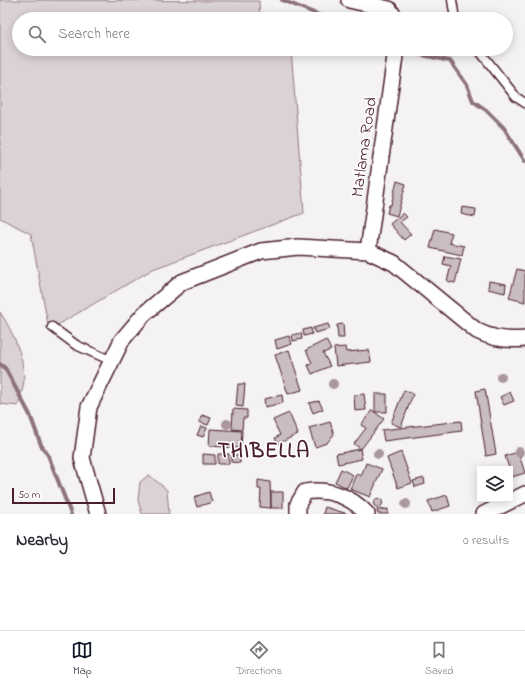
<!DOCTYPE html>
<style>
:root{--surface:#fff;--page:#f7f7f7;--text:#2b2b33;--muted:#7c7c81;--line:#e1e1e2;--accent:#111827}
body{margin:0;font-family:"Indie Flower",sans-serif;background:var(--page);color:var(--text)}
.controls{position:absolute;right:12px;bottom:12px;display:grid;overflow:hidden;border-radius:0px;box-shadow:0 2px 10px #0003}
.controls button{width:36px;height:36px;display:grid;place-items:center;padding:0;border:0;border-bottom:1px solid var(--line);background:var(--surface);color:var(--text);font:20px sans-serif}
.scale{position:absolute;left:12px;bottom:10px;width:103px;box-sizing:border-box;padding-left:4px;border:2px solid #4a1f2b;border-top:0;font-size:11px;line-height:14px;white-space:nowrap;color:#4a1f2b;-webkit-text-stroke:3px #fff;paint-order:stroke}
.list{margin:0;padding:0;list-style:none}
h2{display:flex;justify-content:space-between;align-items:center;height:52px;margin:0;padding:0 16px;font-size:17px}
h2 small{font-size:13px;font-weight:400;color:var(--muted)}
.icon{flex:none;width:22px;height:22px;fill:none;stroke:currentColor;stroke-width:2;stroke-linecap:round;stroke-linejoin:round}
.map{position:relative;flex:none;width:525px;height:514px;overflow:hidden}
.search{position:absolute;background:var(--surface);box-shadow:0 2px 10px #0003;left:12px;right:12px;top:12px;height:44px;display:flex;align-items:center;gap:10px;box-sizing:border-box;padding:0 14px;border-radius:22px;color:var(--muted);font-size:15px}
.sheet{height:116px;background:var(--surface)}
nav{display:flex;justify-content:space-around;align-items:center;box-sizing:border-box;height:56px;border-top:1px solid var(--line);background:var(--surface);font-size:11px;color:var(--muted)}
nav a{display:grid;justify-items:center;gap:2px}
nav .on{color:var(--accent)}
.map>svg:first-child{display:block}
.green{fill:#dbd2d5;stroke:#927880}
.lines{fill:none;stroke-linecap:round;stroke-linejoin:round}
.stream{stroke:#8d727a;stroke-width:4}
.building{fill:#cabdc1;stroke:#4a1f2b}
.lane-casing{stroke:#4a1f2b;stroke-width:11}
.street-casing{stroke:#4a1f2b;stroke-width:18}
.lane{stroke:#fff;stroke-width:8}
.street{stroke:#fff;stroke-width:15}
.tree{fill:#aa979c}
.labels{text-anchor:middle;stroke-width:3;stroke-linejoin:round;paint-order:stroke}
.street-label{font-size:17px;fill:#4a1f2b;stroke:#fff}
.district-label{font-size:21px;font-weight:bold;letter-spacing:1px;fill:#4a1f2b;stroke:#fff}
</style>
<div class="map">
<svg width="525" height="514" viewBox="0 0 525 514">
<rect width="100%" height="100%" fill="#f4f2f2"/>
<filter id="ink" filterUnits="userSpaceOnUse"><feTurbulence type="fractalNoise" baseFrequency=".025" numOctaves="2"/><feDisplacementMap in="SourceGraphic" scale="8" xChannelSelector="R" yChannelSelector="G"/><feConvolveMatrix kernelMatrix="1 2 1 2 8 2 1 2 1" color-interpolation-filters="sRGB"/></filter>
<g filter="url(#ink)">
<path class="green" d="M0,0L259,1L260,19H19V49H291L304,213L153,269L49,330L31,234L0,218Z
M0,312C13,332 23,354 24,378C24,387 20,397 18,406L0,404Z
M149,475L167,490L169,514H142L138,500L140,482Z"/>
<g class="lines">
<path class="stream" d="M282,0L329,19
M408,52L450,61L467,85L473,101L486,110L504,128L525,161
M0,364L5,368L30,415L41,445L48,455L71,514"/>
</g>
<path class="building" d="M397,181L406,184L397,216L387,213L389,205H391Z
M462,207L476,209L475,217L461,214Z
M403,213L407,217L400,222L411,234L404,240L390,224Z
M435,229L452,233L449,243L464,246L462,255L430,248Z
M445,256L461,259L455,283L447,281L451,266L443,264Z
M517,269L525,271V302L509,298Z
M489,281L506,284L505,293L488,289Z
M328,324L330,329L315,333L313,328Z
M343,324L344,338H338L337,325Z
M311,328L312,334L304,336L303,330Z
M301,333L302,339L293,341L292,335Z
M289,336L292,344L277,349L275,340Z
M326,340L331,350L323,353L330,366L312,374L308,365L312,363L306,350Z
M345,347L346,352L369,350L371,362L336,366L334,348Z
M289,350L302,390L288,394L275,355Z
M238,384H245L243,407L236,406Z
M485,389L496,454L486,456L476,391Z
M404,390L413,394L401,427L391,423Z
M510,392L514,401L504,405L500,397Z
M364,394L366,410L355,411L354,395Z
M375,394H387V412H375Z
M282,395L283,403L265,407L264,399Z
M319,401L323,409L313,413L309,403Z
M233,409L247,410V418H243L242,430L232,429Z
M372,410L384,419L361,449L354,444L366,428L361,425Z
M289,413L298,434L278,444L275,438L280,435L273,420Z
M202,415L211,418L208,425L199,422Z
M461,421L462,431L384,441L382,430Z
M330,422L334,434L327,443L315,447L309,428Z
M201,426L207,428L203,437L197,435Z
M210,429L242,431L241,448L209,446Z
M360,449L362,459L338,464L336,454Z
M401,452L412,483L398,488L387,458Z
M518,452L525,473L512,477L505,456Z
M203,454L215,455V464H203Z
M218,454H229V464H218Z
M232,455H240V463L231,462Z
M366,463L382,469L370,497L350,489L356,474L361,476Z
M341,469L353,475L347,488L335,482Z
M424,478L425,484L415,487L413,481Z
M258,480L270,482L271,508L260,507L261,489H258Z
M209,492L212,502L197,507L194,497Z
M271,492H283V508H271Z
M447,495L450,506L432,512L428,501Z
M373.5 503a4.5 4.5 0 1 1 9 0a4.5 4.5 0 1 1-9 0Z
M325,507L348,514H323Z
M388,509V514H378L377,510Z"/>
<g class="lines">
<g class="lane-casing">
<path id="lane" d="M452,0L455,19
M478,49L516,97L525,103
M52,327L76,345L112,361"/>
</g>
<g class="street-casing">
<path id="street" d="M349,0L389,9L396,19
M368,251L396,49
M98,514L82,458L89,407L122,340L144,314L182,282L261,251L298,247L368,251L394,263L477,331C493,339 507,341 525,339
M298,514V504L305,492C328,488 351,496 367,514
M484,514L525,494"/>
</g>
<use href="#lane" class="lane"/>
<use href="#street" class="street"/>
</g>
<g class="tree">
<circle cx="501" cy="377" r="5"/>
<circle cx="333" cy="384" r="5"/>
<circle cx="227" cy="424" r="5"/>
<circle cx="519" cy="452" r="5"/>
<circle cx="378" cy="454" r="5"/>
<circle cx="406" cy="504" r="5"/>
</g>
</g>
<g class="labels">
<g class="street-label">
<text transform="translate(363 147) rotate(-82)" y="6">Matlama Road</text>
</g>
<g class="district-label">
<text x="264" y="457">THIBELLA</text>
</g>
</g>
</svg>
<div class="controls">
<button><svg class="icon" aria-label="layers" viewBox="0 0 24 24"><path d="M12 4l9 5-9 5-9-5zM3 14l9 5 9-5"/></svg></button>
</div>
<div class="scale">50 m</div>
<div class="search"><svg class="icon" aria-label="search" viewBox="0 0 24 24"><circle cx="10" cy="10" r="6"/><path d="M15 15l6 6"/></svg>Search here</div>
</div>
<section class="sheet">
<h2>Nearby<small>0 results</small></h2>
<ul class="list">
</ul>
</section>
<nav>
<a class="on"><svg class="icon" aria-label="map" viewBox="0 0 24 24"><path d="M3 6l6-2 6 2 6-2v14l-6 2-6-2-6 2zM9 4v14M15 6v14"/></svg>Map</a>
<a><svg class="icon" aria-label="directions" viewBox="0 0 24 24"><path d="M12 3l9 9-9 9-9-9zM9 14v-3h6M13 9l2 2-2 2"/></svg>Directions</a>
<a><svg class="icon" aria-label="saved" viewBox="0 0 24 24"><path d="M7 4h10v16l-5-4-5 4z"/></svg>Saved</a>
</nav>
